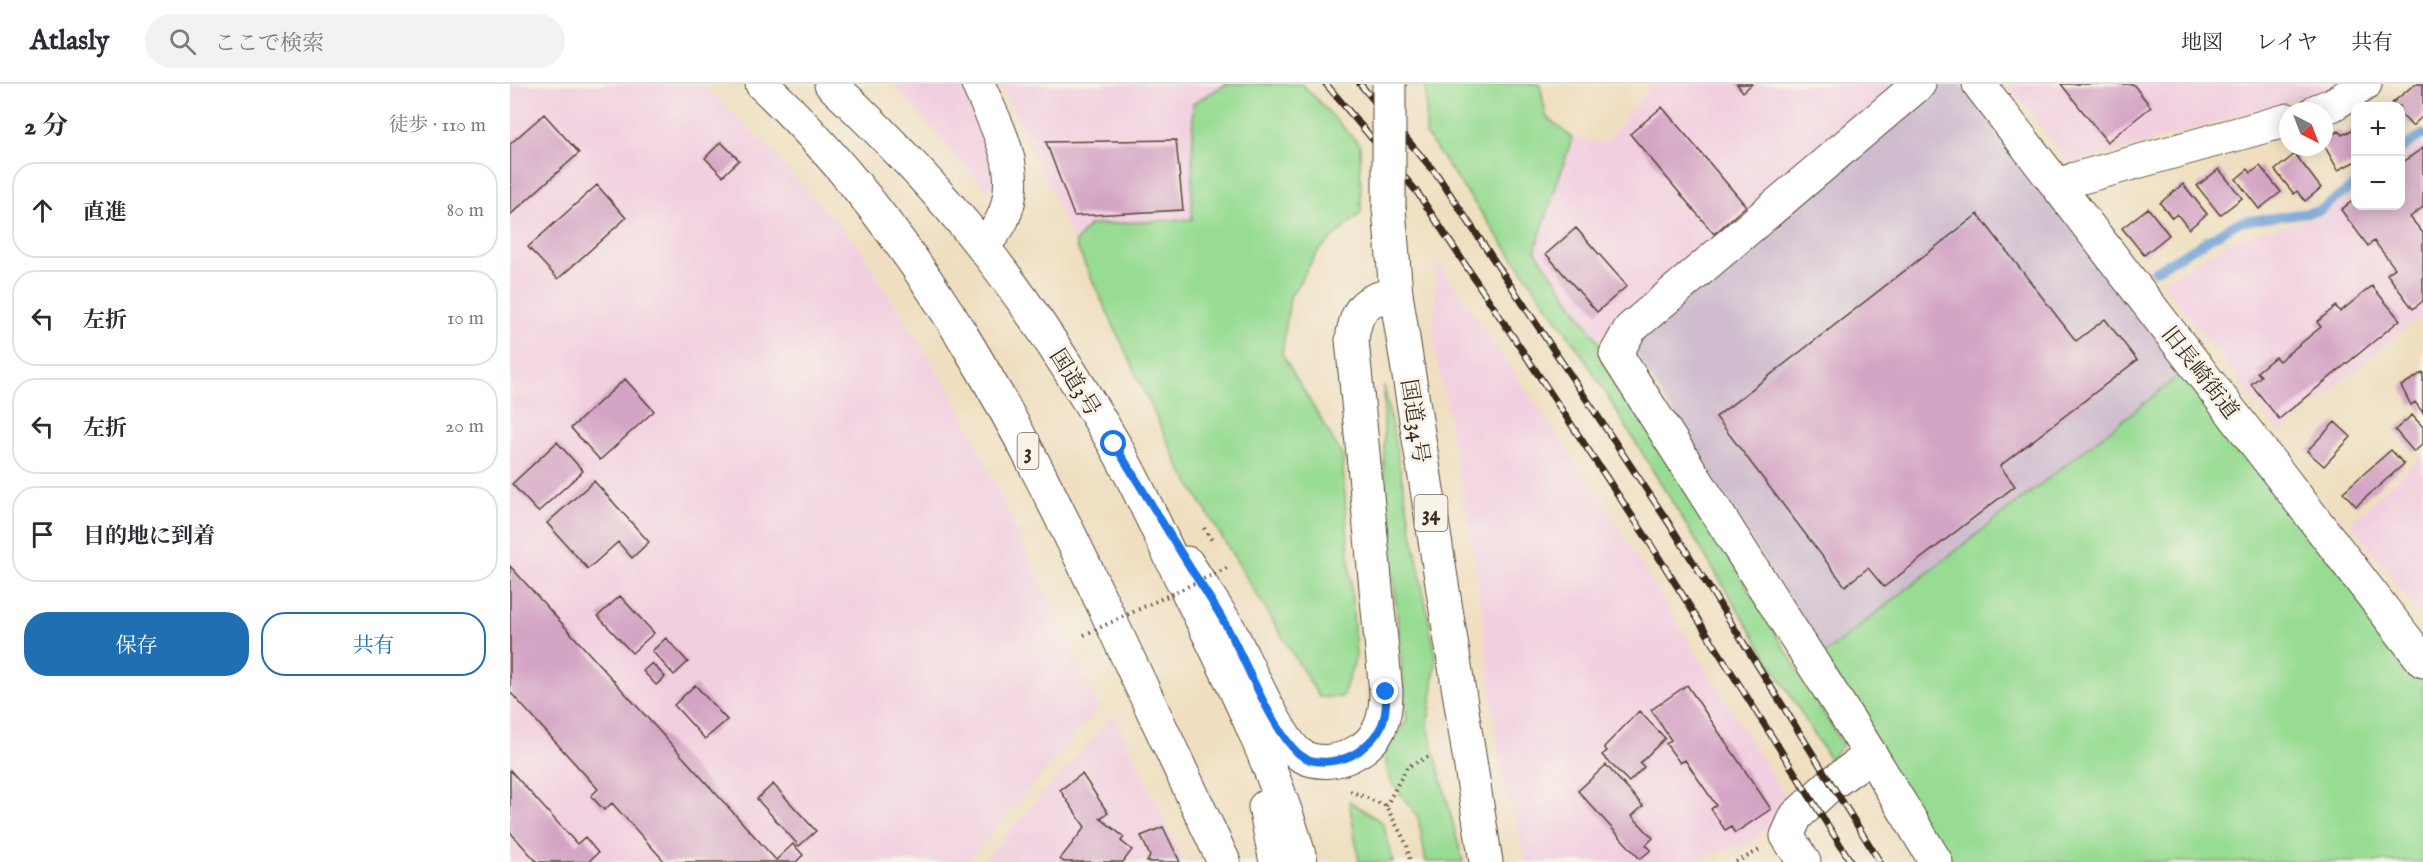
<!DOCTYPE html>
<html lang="ja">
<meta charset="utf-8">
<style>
:root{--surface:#fff;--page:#f2f2f3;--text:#2b2b33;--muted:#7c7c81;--line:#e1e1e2;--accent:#1f6fb2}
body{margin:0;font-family:"IM FELL English","Noto Serif JP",serif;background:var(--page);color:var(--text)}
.controls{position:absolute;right:18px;top:18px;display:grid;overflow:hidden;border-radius:12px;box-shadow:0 3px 15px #0003}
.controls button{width:54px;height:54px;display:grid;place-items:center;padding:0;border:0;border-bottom:2px solid var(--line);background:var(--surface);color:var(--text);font:30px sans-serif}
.compass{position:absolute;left:1769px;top:18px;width:54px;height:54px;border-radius:50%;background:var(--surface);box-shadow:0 3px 15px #0003;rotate:138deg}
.stop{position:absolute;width:18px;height:18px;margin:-14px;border:4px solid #1a73e8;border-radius:50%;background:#fff}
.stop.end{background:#1a73e8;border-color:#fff;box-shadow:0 2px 6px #0008}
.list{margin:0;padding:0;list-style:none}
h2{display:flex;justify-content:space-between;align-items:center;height:78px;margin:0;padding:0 24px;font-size:26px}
h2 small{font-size:20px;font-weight:400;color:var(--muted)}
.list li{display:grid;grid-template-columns:39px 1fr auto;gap:18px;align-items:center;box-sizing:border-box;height:96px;margin:0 12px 12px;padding:0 12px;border:2px solid var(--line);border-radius:24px}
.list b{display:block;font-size:22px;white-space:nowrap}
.list em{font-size:20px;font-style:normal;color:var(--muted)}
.actions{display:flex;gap:12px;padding:18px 24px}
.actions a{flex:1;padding:14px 0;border:2px solid var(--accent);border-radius:24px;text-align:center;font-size:21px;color:var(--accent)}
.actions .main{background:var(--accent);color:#fff}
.icon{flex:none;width:33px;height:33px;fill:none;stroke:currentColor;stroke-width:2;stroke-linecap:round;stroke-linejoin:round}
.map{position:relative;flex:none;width:1913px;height:778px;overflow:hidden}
header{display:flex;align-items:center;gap:36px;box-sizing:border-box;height:84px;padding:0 30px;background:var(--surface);border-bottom:2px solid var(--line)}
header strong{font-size:28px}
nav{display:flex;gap:33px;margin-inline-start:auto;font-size:21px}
.search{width:420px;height:54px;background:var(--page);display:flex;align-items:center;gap:15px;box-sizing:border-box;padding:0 21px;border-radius:33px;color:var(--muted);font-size:22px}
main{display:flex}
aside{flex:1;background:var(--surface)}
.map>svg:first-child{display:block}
.built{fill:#f2cfe0}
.industrial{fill:#cfbdcf}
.green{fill:#98dc93;stroke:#6a8358;stroke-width:1.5}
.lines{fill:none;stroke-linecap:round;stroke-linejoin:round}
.stream{stroke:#6a9dd5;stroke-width:9}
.building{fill:#d4a4c4}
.minor-casing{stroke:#564536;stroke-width:35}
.highway-casing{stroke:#564536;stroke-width:35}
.path{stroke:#564536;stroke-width:4;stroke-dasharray:1.5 4.5;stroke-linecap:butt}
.minor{stroke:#fff;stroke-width:33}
.highway{stroke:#fff;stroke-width:33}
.rail-casing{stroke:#3b2a1e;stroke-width:7}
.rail{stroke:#f7f3e8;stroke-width:4.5;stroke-dasharray:14;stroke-linecap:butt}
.highway-bridge-casing{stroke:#564536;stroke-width:35;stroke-linecap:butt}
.path-bridge{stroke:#564536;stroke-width:4;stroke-dasharray:1.5 4.5;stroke-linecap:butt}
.highway-bridge{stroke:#fff;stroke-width:33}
.route{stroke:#1a73e8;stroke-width:8}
.labels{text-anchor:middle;stroke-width:6;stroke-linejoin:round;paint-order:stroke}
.shield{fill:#f7f3e8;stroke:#73665b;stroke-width:1.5}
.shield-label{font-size:21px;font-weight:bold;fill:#3b2a1e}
.street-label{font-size:22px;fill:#3b2a1e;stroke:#f7f3e8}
</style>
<header>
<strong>Atlasly</strong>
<div class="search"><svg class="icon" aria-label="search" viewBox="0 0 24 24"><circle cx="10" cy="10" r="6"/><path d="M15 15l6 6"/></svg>ここで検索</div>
<nav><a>地図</a><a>レイヤ</a><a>共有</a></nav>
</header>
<main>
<aside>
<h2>2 分<small>徒歩 · 110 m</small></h2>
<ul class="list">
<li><svg class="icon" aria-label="ahead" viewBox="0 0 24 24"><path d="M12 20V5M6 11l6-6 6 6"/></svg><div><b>直進</b></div><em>80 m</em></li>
<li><svg class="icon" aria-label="left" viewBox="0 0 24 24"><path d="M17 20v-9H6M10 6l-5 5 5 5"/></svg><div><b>左折</b></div><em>10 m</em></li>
<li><svg class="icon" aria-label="left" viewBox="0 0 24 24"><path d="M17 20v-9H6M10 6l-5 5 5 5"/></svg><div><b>左折</b></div><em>20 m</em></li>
<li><svg class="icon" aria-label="arrive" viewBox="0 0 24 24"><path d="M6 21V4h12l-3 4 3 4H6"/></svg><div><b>目的地に到着</b></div></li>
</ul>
<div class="actions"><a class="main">保存</a><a>共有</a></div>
</aside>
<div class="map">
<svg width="1913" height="778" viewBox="0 0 1913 778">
<rect width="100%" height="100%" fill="#f7f3e8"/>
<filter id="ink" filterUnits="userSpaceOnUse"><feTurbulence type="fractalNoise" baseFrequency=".0167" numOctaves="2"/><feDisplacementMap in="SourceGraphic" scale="12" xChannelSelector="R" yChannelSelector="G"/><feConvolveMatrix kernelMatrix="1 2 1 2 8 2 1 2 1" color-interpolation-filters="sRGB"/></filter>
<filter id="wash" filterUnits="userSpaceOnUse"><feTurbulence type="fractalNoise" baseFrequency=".008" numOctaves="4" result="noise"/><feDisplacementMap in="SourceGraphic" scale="24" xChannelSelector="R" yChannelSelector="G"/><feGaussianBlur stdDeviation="1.35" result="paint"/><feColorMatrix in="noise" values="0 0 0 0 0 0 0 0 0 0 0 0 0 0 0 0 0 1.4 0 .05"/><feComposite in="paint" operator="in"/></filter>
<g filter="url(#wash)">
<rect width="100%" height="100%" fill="#efdfc0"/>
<path class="built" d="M0,0H192L243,48L348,162L448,320L589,623L457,778H0Z
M383,0H449L491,92L477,107Z
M491,0H717L683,19L682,135L579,141L565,159Z
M1143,0H1389L1087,255L1024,165L1062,54L1095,59Z
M1497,0H1826L1815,6L1562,81Z
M1913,55V234L1898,242L1770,349L1652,198L1728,153L1813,132L1845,107L1846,122H1890L1891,72Z
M926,176L1083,403L1280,720L1243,758L1175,778H1016L990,683L967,489L924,259Z
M1913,371V535L1840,438Z
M604,630L674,778H472Z"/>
<path class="industrial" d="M1434,0H1449L1674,288L1313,571L1123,265L1137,245Z"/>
<path class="green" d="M717,0H792L850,61L851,129L808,167L780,213L772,270L832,371L846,573L832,613H809L670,384L565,159L579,141L682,135L683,19Z
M916,0H1030L1036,32L1062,54L1025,166L1087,255L1333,661L1320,676L1071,269L916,51Z
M1674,288L1913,594V778H1437L1313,571Z
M874,301L926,574L918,643L953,778H916L908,733L879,695L874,668L897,637L874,395Z
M839,717L873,739L883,778H849Z"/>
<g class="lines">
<path class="stream" d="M1890,66L1913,50
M1644,187L1729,138L1809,127L1846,100"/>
</g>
<g id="blocks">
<path class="building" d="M1227,0H1242L1233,8Z
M1551,0H1623L1641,23L1597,58Z
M1905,0H1913V32L1902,42L1890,29V22H1885L1882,19Z
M1152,23L1236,122L1204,150L1120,50Z
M34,30L69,69L0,131V60Z
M1846,44V77L1828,86L1814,61V55L1829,47L1832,51Z
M666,56L673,126L564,132L536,58Z
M211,58L229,76L213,92L195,74Z
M1913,64V123L1900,133L1913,149V217L1903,225L1877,190L1885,184L1864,157L1858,162L1831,126L1846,114V122H1890V80Z
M1785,70L1811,104L1795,117L1787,107L1784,110L1765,86Z
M1750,82L1771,108L1749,125L1726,95L1738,85L1741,89Z
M1709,85L1732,114L1710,131L1687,102Z
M1673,100L1697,130L1679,145L1667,130L1662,134L1650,119Z
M87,101L116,134L48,195L18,163Z
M1638,124L1659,151L1634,171L1612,144Z
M1468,130L1566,257L1595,235L1627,276L1490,382L1505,402L1374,503L1358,484L1335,502L1206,333Z
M1066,144L1117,202L1087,228L1036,170Z
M1862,202L1890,236L1769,335L1741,300L1751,292L1747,288L1765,273L1769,277L1811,243L1807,238L1826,222L1830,228Z
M1913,288V329L1905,318L1901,321L1891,302Z
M115,295L144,327L90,376L61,344Z
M1902,331L1913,343V360L1904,368L1885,346Z
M1825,338L1841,353L1814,382L1797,367Z
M47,358L73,387L28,428L2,400Z
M1881,366L1894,380L1846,422L1833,408Z
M84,397L139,458L122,474L108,458L78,485L37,439Z
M0,482L266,776L283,760L293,771L286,778H155L102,719L94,726L81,712L88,705L0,608Z
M110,512L144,549L122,569L88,532Z
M156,554L178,578L164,591L142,567Z
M142,579L155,593L146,601L133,587Z
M185,601L217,636L195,655L164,621Z
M1177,601L1261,725L1225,749L1221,743L1215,746L1201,725L1206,721L1175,676L1170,679L1156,660L1161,656L1141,626Z
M1129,627L1155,654L1130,679L1134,683L1119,698L1092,671L1097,667L1094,663Z
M1096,681L1133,722L1122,732L1143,754L1136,761L1141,766L1130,775L1068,707Z
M0,686L67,760L75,753L88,769L80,776L82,778H27L0,748Z
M572,690L598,729L590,734L614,753L611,757L622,766L613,778H554L550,775L575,743L550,706Z
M263,700L306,747L289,762L247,715Z
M653,743L670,778H637L640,772L631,752Z"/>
</g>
</g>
<g filter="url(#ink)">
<use href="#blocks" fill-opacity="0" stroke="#564536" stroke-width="1.5"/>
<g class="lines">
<g class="minor-casing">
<path id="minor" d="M468,0C487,44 515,88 492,136C488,145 479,154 473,162
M1409,0L1120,245L1106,270L1361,671L1426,778
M1469,0L1913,577
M1806,27L1824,20L1855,0
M1548,102L1565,95L1778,36
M677,479C691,501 706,523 719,545C734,572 769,659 792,672C808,681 830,678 845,669C870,656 876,634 876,608L842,256C846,225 854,215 886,210
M1294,778L1277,752L1286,732L1321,700L1361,671"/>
</g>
<g class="highway-casing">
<path id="highway" d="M252,0C413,152 511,344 603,542C640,620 677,699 714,778
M321,0C375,51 426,104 472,162C521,223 563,290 603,358C630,405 652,457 677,506C721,595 765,682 791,778
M879,124L886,210L976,778
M755,723L766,778"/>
</g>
<path class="path" d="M694,444L703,458
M840,707L876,722L897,761L900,778
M876,722L897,683L920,672
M1226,778L1250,766"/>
<use href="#minor" class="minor"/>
<use href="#highway" class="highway"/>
<g class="rail-casing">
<path id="rail" d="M816,0L907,108L1136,453L1341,778
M850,0L928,92L1162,444L1370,778"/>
</g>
<use href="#rail" class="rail"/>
<g class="highway-bridge-casing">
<path id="highway-bridge" d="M879,0V124"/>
</g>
<path class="path-bridge" d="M574,551L717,484"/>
<use href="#highway-bridge" class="highway-bridge"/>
</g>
</g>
<g class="lines" filter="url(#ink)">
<path class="route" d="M604,360C630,401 655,443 681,485C694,505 708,526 719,547C737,580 762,646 789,670C804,683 834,678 849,667C872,649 877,637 876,608"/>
</g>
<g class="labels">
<g class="shield">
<rect x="507.5" y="349" width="21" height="36" rx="4.5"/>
<rect x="904.5" y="411" width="33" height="36" rx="4.5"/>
</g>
<g class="shield-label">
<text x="518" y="374">3</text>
<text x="921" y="436">34</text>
</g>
<g class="street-label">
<text transform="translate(1691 288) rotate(52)" y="8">旧長崎街道</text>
<text transform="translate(566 298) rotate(58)" y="8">国道3号</text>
<text transform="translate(906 337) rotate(81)" y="8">国道34号</text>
</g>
</g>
</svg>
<div class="controls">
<button>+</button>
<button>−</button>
</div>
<svg class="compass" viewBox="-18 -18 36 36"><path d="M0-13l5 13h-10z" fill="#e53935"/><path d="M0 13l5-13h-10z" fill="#7c7c81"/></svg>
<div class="stop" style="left:604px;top:360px"></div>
<div class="stop end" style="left:876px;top:608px"></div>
</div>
</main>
